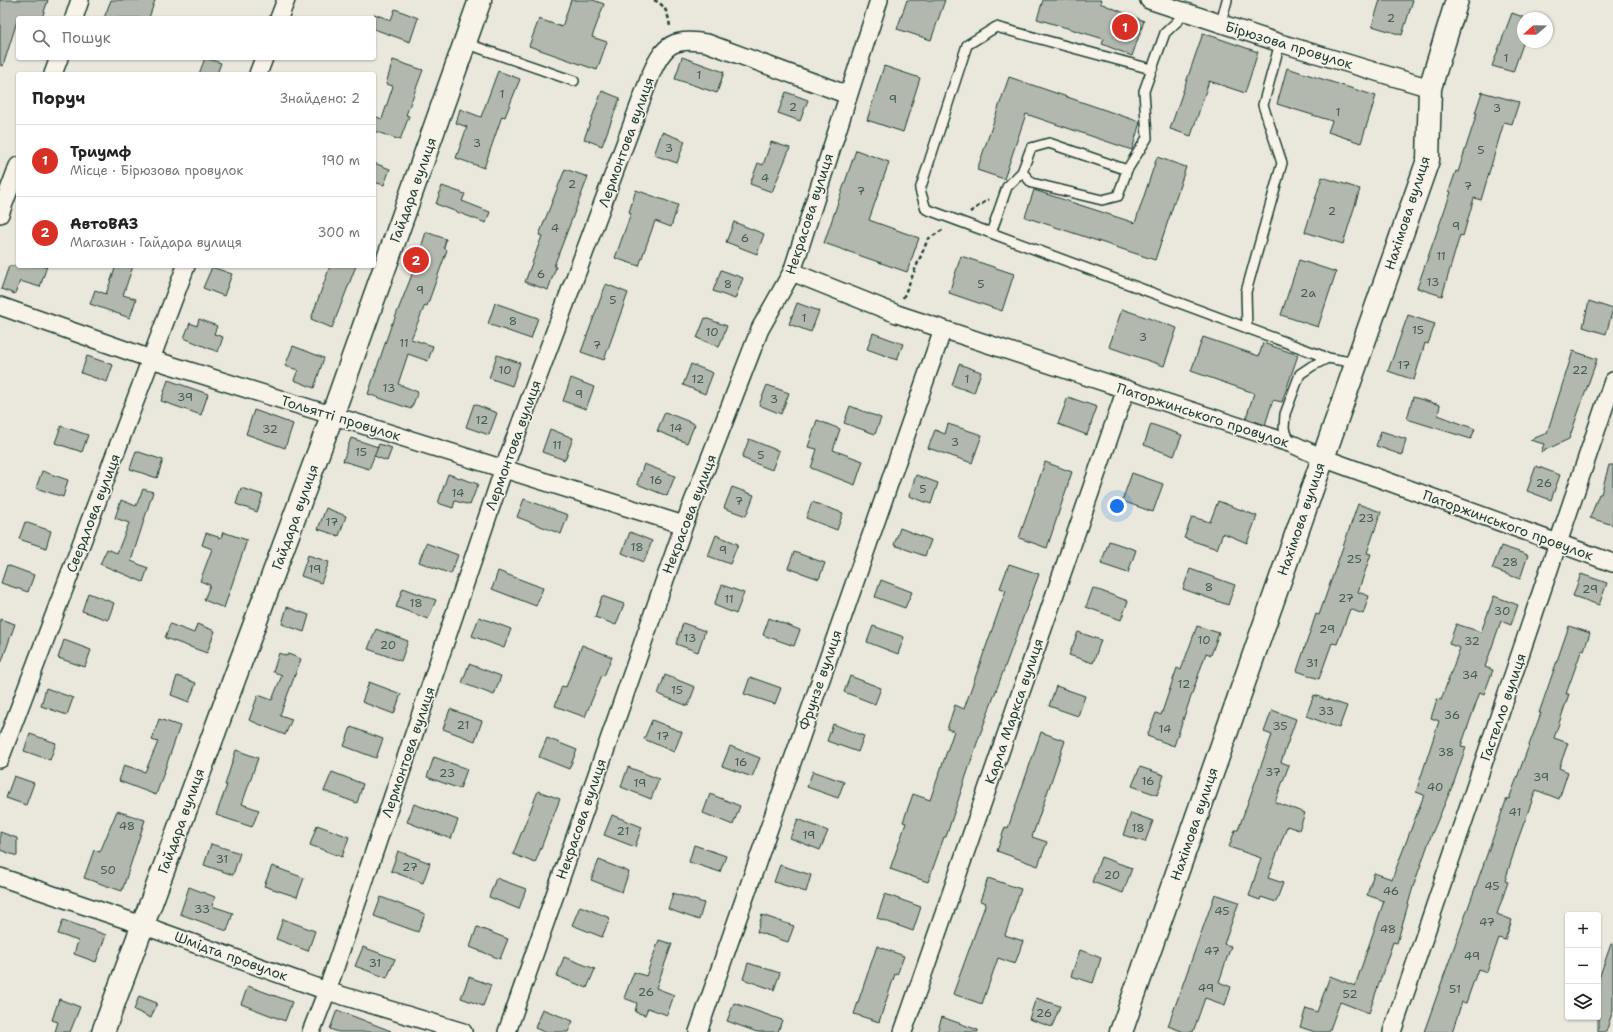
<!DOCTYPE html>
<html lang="uk">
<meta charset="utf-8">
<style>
:root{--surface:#fff;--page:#f2f2f2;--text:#222;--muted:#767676;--line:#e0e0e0;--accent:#d93025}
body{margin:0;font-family:"Shantell Sans",sans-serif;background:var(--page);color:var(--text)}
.controls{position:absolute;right:12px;bottom:12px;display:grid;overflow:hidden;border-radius:4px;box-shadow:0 1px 3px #0004}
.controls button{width:36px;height:36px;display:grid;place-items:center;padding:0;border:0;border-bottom:1px solid var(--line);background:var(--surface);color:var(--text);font:20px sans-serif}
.compass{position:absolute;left:1517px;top:12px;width:36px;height:36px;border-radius:50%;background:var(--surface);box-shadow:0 1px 3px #0004;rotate:250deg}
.you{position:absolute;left:1117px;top:506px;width:14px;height:14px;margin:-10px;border:3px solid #fff;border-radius:50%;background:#1a73e8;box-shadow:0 0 0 6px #1a73e833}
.badge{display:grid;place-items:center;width:26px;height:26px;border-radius:50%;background:var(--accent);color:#fff;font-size:13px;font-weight:700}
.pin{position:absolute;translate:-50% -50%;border:2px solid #fff;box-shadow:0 1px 4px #0006}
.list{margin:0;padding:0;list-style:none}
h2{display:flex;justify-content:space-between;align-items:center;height:52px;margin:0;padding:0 16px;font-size:17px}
h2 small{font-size:13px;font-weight:400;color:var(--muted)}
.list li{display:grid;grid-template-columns:26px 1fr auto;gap:12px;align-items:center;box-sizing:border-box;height:72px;padding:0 16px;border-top:1px solid var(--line)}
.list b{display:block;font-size:15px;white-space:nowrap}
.list p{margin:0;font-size:13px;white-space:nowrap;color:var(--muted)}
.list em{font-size:13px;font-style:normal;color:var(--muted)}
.icon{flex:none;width:22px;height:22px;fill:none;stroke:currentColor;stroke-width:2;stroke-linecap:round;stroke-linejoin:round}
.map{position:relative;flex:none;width:1613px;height:1032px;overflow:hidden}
.search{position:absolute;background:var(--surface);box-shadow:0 1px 3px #0004;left:16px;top:16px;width:360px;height:44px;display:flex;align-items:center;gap:10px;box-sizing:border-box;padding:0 14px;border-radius:4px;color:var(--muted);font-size:15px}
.panel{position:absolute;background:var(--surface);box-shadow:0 1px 3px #0004;left:16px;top:72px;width:360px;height:196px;border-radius:4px}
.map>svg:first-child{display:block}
.building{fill:#b2b8ae;stroke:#1f3d34}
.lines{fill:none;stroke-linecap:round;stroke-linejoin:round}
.service-casing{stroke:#1f3d34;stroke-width:12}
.minor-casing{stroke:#1f3d34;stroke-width:20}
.tertiary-casing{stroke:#1f3d34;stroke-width:25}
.primary-casing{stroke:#1f3d34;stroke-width:25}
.path{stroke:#1f3d34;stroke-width:2.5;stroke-dasharray:4 3;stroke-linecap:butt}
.service{stroke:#f7f3e8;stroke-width:9}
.minor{stroke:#f7f3e8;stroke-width:17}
.tertiary{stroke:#f7f3e8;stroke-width:22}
.primary{stroke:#f7f3e8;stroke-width:22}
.labels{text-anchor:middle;stroke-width:3;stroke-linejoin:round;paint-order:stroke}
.number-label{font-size:12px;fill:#445c52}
.street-label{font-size:14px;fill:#1f3d34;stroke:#f7f3e8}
</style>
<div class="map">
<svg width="1613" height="1032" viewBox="0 0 1613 1032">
<rect width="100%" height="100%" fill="#eae8dd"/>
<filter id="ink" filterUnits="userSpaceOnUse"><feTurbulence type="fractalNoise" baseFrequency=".025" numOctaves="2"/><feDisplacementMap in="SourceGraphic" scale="8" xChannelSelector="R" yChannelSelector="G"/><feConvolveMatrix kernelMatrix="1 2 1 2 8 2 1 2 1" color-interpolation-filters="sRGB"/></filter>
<g filter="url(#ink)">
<path class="building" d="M0,0H48L42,18H18L3,66L0,65Z
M111,0H155L149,18H104Z
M571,0H593L604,4L592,37L607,42L597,70L529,46L539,19L562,27Z
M907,0H945L931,40L897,29Z
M1043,0H1101L1100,3L1144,21L1132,56L1102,44L1104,39L1037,19Z
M1380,0H1413L1402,35L1372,26Z
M395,9L418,18L410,42L374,29V14L391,20Z
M1512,13L1523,17V44L1513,72L1492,66Z
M1203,33L1258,52L1245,93L1209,81L1191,136L1170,129Z
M682,57L724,72L717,93L675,79Z
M205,58L221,63L217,74H199Z
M393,60L423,70L406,115L409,116L400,140L374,131V116L382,119L393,86L386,84Z
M884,66L920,78L903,132L867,120Z
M1287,68L1376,96L1361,143L1328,132L1332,121L1277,104Z
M498,71L520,79L505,117L502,116L484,168L456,158L467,127L456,123L460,109L481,117Z
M1009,77L1140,122L1132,150L1026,114L1004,179L977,170Z
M602,91L620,98L602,146L584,139Z
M786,92L808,100L800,121L778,113Z
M1482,92L1519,102L1512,124L1504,122L1481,200L1474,198L1463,236L1460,235L1442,296L1417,288L1451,192L1449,191L1456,171L1458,172L1477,113H1475Z
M662,132L685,141L677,163L654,155Z
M771,142L790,148L772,192L750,184L758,163L763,165Z
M856,150L889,162L869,220L919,238L907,272L824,243Z
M1157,157L1186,167L1155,260L1025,217L1034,190L1135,223Z
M374,163L390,169L384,185L374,182Z
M565,169L588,177L554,266L556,267L548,290L525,282L542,236L539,235Z
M1322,177L1360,189L1343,244L1305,232Z
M442,186L465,194L462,201L490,212L486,223L436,204Z
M636,190L678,205L671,227L655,221L639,266L615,258L631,213L629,212Z
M734,222L764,234L757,254L726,242Z
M426,232L446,239L444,248L447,250L427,306L425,305L411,339L433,346L428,361L408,354L398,384L418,392L411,409L368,394L392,323H393L415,267L410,265L415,253L419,254Z
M961,256L1014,274L1002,311L949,293Z
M1299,260L1336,272L1318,327L1281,315Z
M9,266H47L40,287L20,281L15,294L1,289Z
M116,266H133L123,295L136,299L130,318L90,304L95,290L106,294Z
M330,266H356L332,328L311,319Z
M212,267L232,274L224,296L203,288Z
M721,270L743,278L735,299L713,291Z
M606,284L628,293L604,360L581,352Z
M1589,301L1613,309L1606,334L1583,327Z
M495,303L538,318L531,339L488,324Z
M797,303L819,311L811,332L789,324Z
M1122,309L1177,328L1164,366L1109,347Z
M1408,315L1435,324L1428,344L1425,343L1414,380L1388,371Z
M705,318L727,326L719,347L697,338Z
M199,319L217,326L214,334L223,337L218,352L184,338L190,323L197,326Z
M873,333L903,344L897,360L867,349Z
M1203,337L1259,356L1263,343L1298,355L1282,402L1273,400L1265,425L1246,418L1254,393L1191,371Z
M293,346L324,358L314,388L294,380L298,370L285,366Z
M1573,351L1597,359L1569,439L1541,452L1544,444L1530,440L1547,433Z
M497,355L520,363L512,386L489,378Z
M87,356L113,365L107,382L81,373Z
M691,364L713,373L705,394L683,385Z
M959,364L981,372L974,393L952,385Z
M571,378L594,387L586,409L563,401Z
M168,380L208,394L201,415L161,401Z
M767,385L789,393L781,414L759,405Z
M1068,397L1097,407L1087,435L1058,424Z
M1413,397L1440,405L1438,415L1475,429L1471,439L1407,419Z
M474,404L497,413L489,435L466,427Z
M850,406L881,418L875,434L844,423Z
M254,410L293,424L285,448L246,434Z
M665,412L695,424L687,443L657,431Z
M817,420L840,429L833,450L863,461L855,485L811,468L817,449L808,447Z
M948,424L982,435L972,463L928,448L935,430L945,434Z
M1151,424L1182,435L1174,456L1144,445Z
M61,426L88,435L82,452L55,443Z
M550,429L573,438L565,460L542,452Z
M1381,431L1406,439L1402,455L1376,446Z
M351,438L378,447L369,469L343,461Z
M749,439L779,451L772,470L742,458Z
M379,444L392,448L387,461L374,456Z
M136,451L163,460L157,478L130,469Z
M1045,462L1072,472L1047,548L1019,538Z
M644,464L675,476L667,496L637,484Z
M1609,465H1613V525L1590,518L1599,494H1601Z
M1536,466L1560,475L1551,500L1527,491Z
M42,471L68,480L63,497L36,488Z
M1132,473L1163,484L1153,512L1122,501Z
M448,474L478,484L470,505L455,501L453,508L438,503Z
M916,475L938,483L931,504L909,496Z
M732,487L754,495L746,516L724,508Z
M241,488L263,495L257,512L236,504Z
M143,489L153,492L131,561L148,568L143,582L100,564L107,549L117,553L129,523L115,518L121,500L136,506Z
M524,499L568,515L561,534L517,517Z
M1218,501L1257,516L1247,543L1223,533L1217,549L1184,538L1192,517L1210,522Z
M812,502L843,513L837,530L806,518Z
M1358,504L1381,512L1367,553L1371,554L1358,592L1369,596L1363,614L1350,609L1337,644L1332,643L1319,679L1297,671L1316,614L1319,615Z
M326,508L346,516L339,536L318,529Z
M25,522L51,531L46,548L19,539Z
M900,528L931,540L925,556L894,545Z
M223,532L247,540L224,608L204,600L210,585L200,581L212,549L202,545L206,533L221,538Z
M630,532L652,541L644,562L622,553Z
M716,535L738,544L730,564L708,556Z
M1109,541L1136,550L1128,573L1101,564Z
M426,543L458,555L451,574L419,562Z
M1501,546L1528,555L1520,579L1492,569Z
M794,552L825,563L819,579L788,568Z
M308,555L329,562L321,583L301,576Z
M1009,564L1039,574L978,740L946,837H944L928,882L890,869L906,823L903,822L913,794L930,800L954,731L947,729L955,705L964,709L1006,590L1000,588Z
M7,565L34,575L28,592L1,583Z
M1190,569L1235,585L1228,605L1183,589Z
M498,571L543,588L536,606L492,589Z
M1581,574L1607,583L1599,605L1573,596Z
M881,580L912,592L905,608L875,597Z
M722,585L744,593L736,614L714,605Z
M403,588L436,600L428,619L396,607Z
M1093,588L1128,601L1121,620L1086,607Z
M88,593L114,603L108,620L82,611Z
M602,596L624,604L616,625L595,617Z
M1494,596L1518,605L1511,625L1501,621L1485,667L1493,670L1484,694L1480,692L1461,746L1466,747L1454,782L1431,836L1413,887L1397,943L1393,942L1369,1013L1340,1002L1329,1032H1315L1300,1027L1306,1008L1317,1012L1330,976L1355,986L1384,901L1367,895L1374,873L1392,879L1424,795L1416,792L1439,721L1431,718L1437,699L1441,700L1460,648L1449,644L1456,624L1481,632Z
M287,607L309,615L304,632L282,624Z
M479,617L511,629L504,648L472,636Z
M769,618L800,630L794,646L763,635Z
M0,619L15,624L2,661H0Z
M683,623L705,631L698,652L676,644Z
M170,624L194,633L197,624L215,631L207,653L165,638Z
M873,626L904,637L898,654L867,642Z
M1197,626L1219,633L1211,655L1206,653L1174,746L1147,736L1156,713L1161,715L1177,668L1181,670Z
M1569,626L1590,633L1584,650L1582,649L1566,694H1569L1554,738L1568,743L1559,768L1568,772L1559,799L1536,790L1517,842L1505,881L1508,882L1497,914L1512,920L1505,940L1499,938L1487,972L1478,969L1466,1003L1462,1002L1452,1032H1424L1507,798L1509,799L1541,713H1539Z
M376,629L408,641L401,661L368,649Z
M1078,632L1101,640L1093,663L1069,655Z
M64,640L91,650L85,667L58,658Z
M582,645L612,657L604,676L602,675L585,717L555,706L562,686L566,687Z
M279,653L287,656L288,654L301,659L280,715L292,719L285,735L249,720L258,695L272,700L282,675L273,672Z
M469,664L501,676L494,695L462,683Z
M665,675L695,687L688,706L658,694Z
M177,676L196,683L189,702L171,695Z
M850,676L881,688L875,704L844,692Z
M750,677L781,688L775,704L744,694Z
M369,682L401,694L394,714L362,702Z
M1056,686L1085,696L1078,716L1049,706Z
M46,688L73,698L67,715L41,706Z
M1314,695L1347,706L1339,728L1306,716Z
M450,709L482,721L475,741L443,729Z
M1272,710L1296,719L1281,762L1289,765L1275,802L1305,813L1299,830L1287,826L1268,878L1283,883L1276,902L1261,897L1260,900L1249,896L1261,858L1229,847L1235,830H1238L1272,735L1264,732Z
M159,719L180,726L156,795L119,781L124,765L145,772L158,742L152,740Z
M652,720L682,732L674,752L644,739Z
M833,724L864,736L858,752L827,741Z
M351,727L383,739L376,758L344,746Z
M1041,732L1065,741L1032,837L1047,842L1038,866L997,851L1005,827L1008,828Z
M30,734L56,743L50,760L24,751Z
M547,738L577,750L569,769L539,757Z
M730,746L760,758L752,777L722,766Z
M236,750L258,758L242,804L259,810L252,827L216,815L227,785H225Z
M434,757L467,769L460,789L427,777Z
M628,767L659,779L651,799L621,787Z
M1140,767L1164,775L1157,795L1132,786Z
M813,771L844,782L838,798L807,787Z
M332,772L363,784L357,803L324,791Z
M14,776L34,783L26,805L6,798Z
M538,791L560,799L535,863L513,854Z
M710,794L740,806L733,825L703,813Z
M414,804L458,820L451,839L407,822Z
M117,811L145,820L122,891L84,878L94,850L100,852Z
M1131,813L1153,821L1145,842L1123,835Z
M612,815L642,827L635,847L604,835Z
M798,819L828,831L820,850L790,838Z
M317,825L349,837L342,857L310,845Z
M0,832L17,838V856L0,850Z
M211,844L240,853L233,875L204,865Z
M694,845L726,856L720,872L689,862Z
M398,851L430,863L423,883L391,871Z
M1101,857L1132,868L1123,893L1092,882Z
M599,860L629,872L622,892L591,880Z
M780,865L811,875L806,892L774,882Z
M272,866L304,878L297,897L264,886Z
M496,878L526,889L519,909L489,897Z
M988,878L1021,889L1005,935L1023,941L1015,964L998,958L982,1004L953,994L986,903L980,901Z
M189,887L215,897L212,906L233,913L227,931L180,914Z
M673,893L704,903L699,920L668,909Z
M885,894L921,907L913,931L877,918Z
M1215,894L1239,902L1224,944L1231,946L1219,982L1231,987L1225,1005L1205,998L1193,1032H1184L1168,1026Z
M381,897L425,914L418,932L374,916Z
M580,906L610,918L602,937L572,925Z
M762,915L794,926L788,942L757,932Z
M283,919L315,931L308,951L276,939Z
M63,920L106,935L96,962L74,954L78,941L58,934Z
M477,927L508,939L500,959L470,947Z
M659,940L672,944L656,988L674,995L667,1015L648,1008L645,1015L635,1012L637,1003L624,998L634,972L646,976Z
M1611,944H1613V1010L1606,1032H1598V981Z
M877,946L904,956L897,975L895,974L879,1022L854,1014Z
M363,947L395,959L387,978L355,966Z
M1080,950L1101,958L1093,983L1071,976Z
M564,957L595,969L587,988L557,976Z
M748,963L780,973L774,990L743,979Z
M469,977L491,985L483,1006L461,998Z
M248,986L292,1002L285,1021L241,1004Z
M139,996L157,1003L151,1018L134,1010Z
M1036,998L1060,1006L1052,1027L1029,1019Z
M59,999L80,1007L70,1032H55L58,1022L52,1020Z
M734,1003L782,1020L778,1032H757L727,1021Z
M542,1009L573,1021L568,1032H544L535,1028Z
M337,1010L391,1031L390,1032H338L330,1029Z
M942,1017L978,1030V1032H937Z"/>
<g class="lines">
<g class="service-casing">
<path id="service" d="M1221,23L1227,0
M465,43L574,81
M1127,170L1118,196L1102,200L1032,183L1022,172L1031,148L1049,143L1127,170L1147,138L1144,91L1165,33L1187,12
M1022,172L1007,187L991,233L1328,358L1312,366L1300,374L1285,414L1284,429L1292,444
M991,233L926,209L920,190L967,45L996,27L1151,69
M1247,329L1246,292L1282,163L1263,105L1280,43
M1328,358L1356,363"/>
</g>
<g class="minor-casing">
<path id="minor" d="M1149,0L1280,43L1430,88
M74,18L80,0
M279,18L286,0
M53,74L59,58
M258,74L264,58
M0,214L18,166
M792,272L897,314L1292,444L1323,458L1613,563
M0,306L151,359L684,525
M0,759L186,266
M0,877L142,925L327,991L463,1032
M311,1032L327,991L504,468L651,74C664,44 674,37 707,43L848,95
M507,1032L684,525L760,329L792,272L879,0
M698,1032L943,329
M903,1032L1126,389
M1392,1032L1613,381"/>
</g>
<g class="tertiary-casing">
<path id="tertiary" d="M103,1032L332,416L480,0"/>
</g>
<g class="primary-casing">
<path id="primary" d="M1121,1032L1428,160L1430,88L1457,0"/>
</g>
<path class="path" d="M654,0C666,5 669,16 670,28
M970,212L989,199
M903,298L928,239L944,229"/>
<use href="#service" class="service"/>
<use href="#minor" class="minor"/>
<use href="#tertiary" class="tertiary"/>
<use href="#primary" class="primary"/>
</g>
</g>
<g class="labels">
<g class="number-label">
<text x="1391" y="22">2</text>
<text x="1506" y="62">1</text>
<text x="699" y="79">1</text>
<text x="502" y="98">1</text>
<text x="893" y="103">9</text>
<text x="793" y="111">2</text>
<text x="1497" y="112">3</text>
<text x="1338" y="116">1</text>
<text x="477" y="147">3</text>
<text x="669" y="152">3</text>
<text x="1481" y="154">5</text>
<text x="765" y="182">4</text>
<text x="572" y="188">2</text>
<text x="1468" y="190">7</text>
<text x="861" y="195">7</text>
<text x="1332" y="215">2</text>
<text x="1456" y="230">9</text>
<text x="555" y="232">4</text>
<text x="745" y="242">6</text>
<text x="1441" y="260">11</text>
<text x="541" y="278">6</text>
<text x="1433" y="286">13</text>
<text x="728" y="288">8</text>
<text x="981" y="288">5</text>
<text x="420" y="294">9</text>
<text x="1308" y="297">2а</text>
<text x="613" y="304">5</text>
<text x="804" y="322">1</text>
<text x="513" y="325">8</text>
<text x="1418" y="334">15</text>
<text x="712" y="336">10</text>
<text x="1143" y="341">3</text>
<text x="404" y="347">11</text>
<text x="597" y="349">7</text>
<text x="1404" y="369">17</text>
<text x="505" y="374">10</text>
<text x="1580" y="374">22</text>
<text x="698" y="383">12</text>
<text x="967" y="383">1</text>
<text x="389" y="392">13</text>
<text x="579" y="398">9</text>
<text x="185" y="401">39</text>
<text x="774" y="403">3</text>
<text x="482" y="424">12</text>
<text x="676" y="432">14</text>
<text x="270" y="433">32</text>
<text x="955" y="446">3</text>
<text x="557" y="449">11</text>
<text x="361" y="456">15</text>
<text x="761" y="459">5</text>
<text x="656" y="484">16</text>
<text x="1544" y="487">26</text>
<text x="923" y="493">5</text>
<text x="458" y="497">14</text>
<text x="739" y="505">7</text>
<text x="1366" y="522">23</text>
<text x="332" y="526">17</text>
<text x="637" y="551">18</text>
<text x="723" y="554">9</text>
<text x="1354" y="563">25</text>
<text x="1510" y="566">28</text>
<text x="315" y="573">19</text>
<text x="1209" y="591">8</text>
<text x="1590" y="593">29</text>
<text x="1346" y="602">27</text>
<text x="729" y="603">11</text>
<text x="416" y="607">18</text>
<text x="1502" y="615">30</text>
<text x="1327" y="633">29</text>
<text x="690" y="642">13</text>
<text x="1204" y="644">10</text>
<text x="1472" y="645">32</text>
<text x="388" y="649">20</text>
<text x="1312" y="667">31</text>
<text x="1470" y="679">34</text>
<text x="1184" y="688">12</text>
<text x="677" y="694">15</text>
<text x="1326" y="715">33</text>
<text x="1452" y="719">36</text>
<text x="463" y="729">21</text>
<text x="1280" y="730">35</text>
<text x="1165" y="733">14</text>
<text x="663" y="740">17</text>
<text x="1446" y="756">38</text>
<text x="741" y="766">16</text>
<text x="1273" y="776">37</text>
<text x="447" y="777">23</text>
<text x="1541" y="781">39</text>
<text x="1148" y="785">16</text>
<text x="640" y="787">19</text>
<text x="1435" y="791">40</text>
<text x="1515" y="816">41</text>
<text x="127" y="830">48</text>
<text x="1138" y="832">18</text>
<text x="623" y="835">21</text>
<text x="809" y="839">19</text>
<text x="222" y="863">31</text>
<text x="410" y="871">27</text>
<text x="108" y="874">50</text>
<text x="1112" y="879">20</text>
<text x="1492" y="890">45</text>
<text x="1391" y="895">46</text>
<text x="202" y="913">33</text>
<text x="1222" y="915">45</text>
<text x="1487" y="926">47</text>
<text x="1388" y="933">48</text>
<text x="1212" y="955">47</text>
<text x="1472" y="960">49</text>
<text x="375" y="967">31</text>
<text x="1206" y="992">49</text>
<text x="1455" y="993">51</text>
<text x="646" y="996">26</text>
<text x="1350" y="998">52</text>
<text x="1044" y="1017">26</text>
</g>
<g class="street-label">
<text transform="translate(1289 45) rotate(17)" y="5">Бірюзова провулок</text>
<text transform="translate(626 142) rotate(-70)" y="5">Лермонтова вулиця</text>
<text transform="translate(413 190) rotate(-70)" y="5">Гайдара вулиця</text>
<text transform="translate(1407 213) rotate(-72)" y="5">Нахімова вулиця</text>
<text transform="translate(809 214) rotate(-72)" y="5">Некрасова вулиця</text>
<text transform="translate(1203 415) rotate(18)" y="5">Паторжинського провулок</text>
<text transform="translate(341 418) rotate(17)" y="5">Тольятті провулок</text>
<text transform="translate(513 445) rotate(-70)" y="5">Лермонтова вулиця</text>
<text transform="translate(93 513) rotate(-69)" y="5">Свердлова вулиця</text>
<text transform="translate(689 514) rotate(-69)" y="5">Некрасова вулиця</text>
<text transform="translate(295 517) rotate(-70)" y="5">Гайдара вулиця</text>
<text transform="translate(1301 519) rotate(-71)" y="5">Нахімова вулиця</text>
<text transform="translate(1508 525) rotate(20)" y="5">Паторжинського провулок</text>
<text transform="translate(820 680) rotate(-71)" y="5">Фрунзе вулиця</text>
<text transform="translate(1503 707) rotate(-71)" y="5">Гастелло вулиця</text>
<text transform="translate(1014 711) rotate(-71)" y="5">Карла Маркса вулиця</text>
<text transform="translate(408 752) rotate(-71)" y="5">Лермонтова вулиця</text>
<text transform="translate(581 819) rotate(-71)" y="5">Некрасова вулиця</text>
<text transform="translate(181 821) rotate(-70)" y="5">Гайдара вулиця</text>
<text transform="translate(1194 824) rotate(-71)" y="5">Нахімова вулиця</text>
<text transform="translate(231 956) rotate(20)" y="5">Шмідта провулок</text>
</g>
</g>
</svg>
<div class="controls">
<button>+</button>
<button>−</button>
<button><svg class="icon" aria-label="layers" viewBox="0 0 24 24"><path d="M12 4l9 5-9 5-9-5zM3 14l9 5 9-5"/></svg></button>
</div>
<svg class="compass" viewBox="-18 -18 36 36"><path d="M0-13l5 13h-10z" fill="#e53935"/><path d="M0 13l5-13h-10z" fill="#767676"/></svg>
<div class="you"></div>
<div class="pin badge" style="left:1125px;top:27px">1</div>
<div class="pin badge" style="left:416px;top:260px">2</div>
<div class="search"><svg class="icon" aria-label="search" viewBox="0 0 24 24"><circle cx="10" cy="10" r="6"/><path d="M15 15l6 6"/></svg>Пошук</div>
<section class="panel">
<h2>Поруч<small>Знайдено: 2</small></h2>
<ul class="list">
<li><span class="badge">1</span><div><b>Триумф</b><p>Місце · Бірюзова провулок</p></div><em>190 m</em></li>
<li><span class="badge">2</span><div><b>АвтоВАЗ</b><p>Магазин · Гайдара вулиця</p></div><em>300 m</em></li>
</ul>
</section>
</div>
